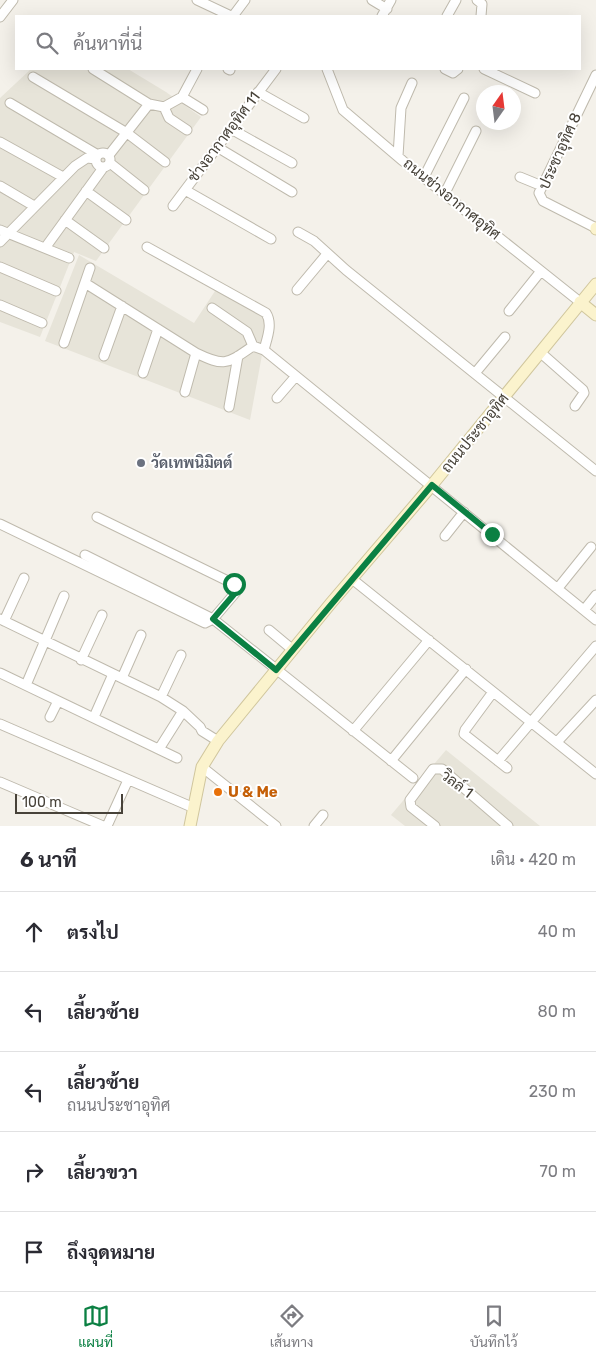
<!DOCTYPE html>
<html lang="th">
<meta charset="utf-8">
<style>
:root{--surface:#fff;--page:#f2f2f3;--text:#2b2b33;--muted:#7c7c81;--line:#e1e1e2;--accent:#0b8043}
body{margin:0;font-family:Rubik,Sarabun,sans-serif;background:var(--page);color:var(--text)}
.compass{position:absolute;left:476px;top:85px;width:45px;height:45px;border-radius:50%;background:var(--surface);box-shadow:0 5px 20px #0002;rotate:14deg}
.scale{position:absolute;left:15px;bottom:12px;width:108px;box-sizing:border-box;padding-left:5px;border:2px solid #474239;border-top:0;font-size:14px;line-height:18px;white-space:nowrap;color:#474239;-webkit-text-stroke:4px #fff;paint-order:stroke}
.stop{position:absolute;width:15px;height:15px;margin:-11px;border:4px solid #0b8043;border-radius:50%;background:#fff}
.stop.end{background:#0b8043;border-color:#fff;box-shadow:0 1px 5px #0008}
.list{margin:0;padding:0;list-style:none}
h2{display:flex;justify-content:space-between;align-items:center;height:65px;margin:0;padding:0 20px;font-size:21px}
h2 small{font-size:16px;font-weight:400;color:var(--muted)}
.list li{display:grid;grid-template-columns:32px 1fr auto;gap:15px;align-items:center;box-sizing:border-box;height:80px;padding:0 20px;border-top:1px solid var(--line)}
.list b{display:block;font-size:19px;white-space:nowrap}
.list p{margin:0;font-size:16px;white-space:nowrap;color:var(--muted)}
.list em{font-size:16px;font-style:normal;color:var(--muted)}
.icon{flex:none;width:28px;height:28px;fill:none;stroke:currentColor;stroke-width:2;stroke-linecap:round;stroke-linejoin:round}
.map{position:relative;flex:none;width:596px;height:826px;overflow:hidden}
.search{position:absolute;background:var(--surface);box-shadow:0 5px 20px #0002;left:15px;right:15px;top:15px;height:55px;display:flex;align-items:center;gap:12px;box-sizing:border-box;padding:0 18px;border-radius:0px;color:var(--muted);font-size:19px}
.sheet{height:465px;background:var(--surface)}
nav{display:flex;justify-content:space-around;align-items:center;box-sizing:border-box;height:70px;border-top:1px solid var(--line);background:var(--surface);font-size:14px;color:var(--muted)}
nav a{display:grid;justify-items:center;gap:2px}
nav .on{color:var(--accent)}
.map>svg:first-child{display:block}
.residential{fill:#e7e4d9}
.lines{fill:none;stroke-linecap:round;stroke-linejoin:round}
.street-casing{stroke:#bfbaad;stroke-width:11}
.secondary-casing{stroke:#d0c69d;stroke-width:13}
.street{stroke:#fff;stroke-width:9}
.secondary{stroke:#fbf3cd;stroke-width:11}
.route{stroke:#0b8043;stroke-width:6}
.worship-dot{fill:#6b7280;stroke:#fff;stroke-width:2}
.food-dot{fill:#e8710a;stroke:#fff;stroke-width:2}
.labels{text-anchor:middle;stroke-width:4;stroke-linejoin:round;paint-order:stroke}
.street-label{font-size:15px;fill:#474239;stroke:#fff}
.worship-label{font-size:15px;font-weight:bold;fill:#5b616d;stroke:#fff;text-anchor:start}
.food-label{font-size:15px;font-weight:bold;fill:#c56008;stroke:#fff;text-anchor:start}
</style>
<div class="map">
<svg width="596" height="826" viewBox="0 0 596 826">
<rect width="100%" height="100%" fill="#f4f1ea"/>
<path class="residential" d="M31,69H128L166,92L201,117L96,261L74,252L40,337L0,322V98Z
M79,255L194,323L217,288L269,317L250,420L45,341Z
M446,750L540,826H405L391,815Z"/>
<g class="lines">
<g class="street-casing">
<path id="street" d="M197,0L231,16
M372,0L387,9
M477,0L482,4L481,16
M233,16L245,0
M382,16L391,0
M447,16L456,0
M0,17L13,0
M93,69L149,104L164,107L182,97
M197,69L182,97L203,110
M228,69L230,70
M327,69L343,110L403,161L580,302
M445,69L453,73L458,69
M484,69L535,93
M33,77L127,133L165,162
M258,92L304,118
M10,103L98,155
M164,107L169,118L187,130
M231,129L292,163
M0,142L63,177
M217,147L292,192
M96 160a7 7 0 1 1 14 0a7 7 0 1 1-14 0Z
M109,155L149,104
M398,156L401,108L412,83
M110,163L144,190
M424,177L464,98
M520,177L542,186
M0,186L34,206
M185,190L271,239
M86,191L126,220
M445,193L476,131
M173,206L276,69
M65,220L104,248
M596,228L543,201L539,193L596,75
M0,230L69,258
M298,232L314,241L346,270L596,471
M0,242L75,166L87,158L96,159
M147,247L266,313C273,324 267,338 264,350
M45,248L103,168
M0,267L56,291
M85,283L196,353C225,367 227,364 253,346
M297,290L327,254
M0,305L42,323
M212,308L247,332L253,346L264,350L596,620
M509,311L541,271
M64,343L90,268
M541,353L583,390L584,393L575,406
M104,356L122,306
M476,372L505,337
M143,373L158,329
M185,392L196,353
M277,398L296,376
M229,407L238,356
M0,524L205,623L213,619L236,592L238,588L234,584L97,517
M445,536L464,512
M85,555L213,619L413,778
M352,579L596,774
M558,588L591,547
M584,610L596,595
M0,619L161,697L183,711L200,727L202,731L218,741
M4,621L24,578
M269,630L293,650
M81,660L102,615
M0,673L177,758
M122,678L141,635
M26,685L64,596
M493,692L465,730L464,734L507,768
M161,697L181,655
M50,717L58,701
M94,717L113,674
M0,724L194,808
M353,731L429,640
M557,742L596,700
M159,749L183,711
M391,761L466,669
M498,761L596,646
M202,767L276,826
M0,782L103,826
M107,826L128,780
M314,826L323,815
M435,826L411,807L410,800L433,769H442L508,826"/>
</g>
<g class="secondary-casing">
<path id="secondary" d="M596,228V229
M580,302L596,315
M190,826L202,767L218,741L331,603L432,485L596,284"/>
</g>
<use href="#street" class="street"/>
<use href="#secondary" class="secondary"/>
</g>
<g class="lines">
<path class="route" d="M234,584L238,588L236,592L213,619L276,670L432,485L492,534"/>
</g>
<circle class="worship-dot" cx="141" cy="463" r="5"/>
<circle class="food-dot" cx="218" cy="792" r="5"/>
<g class="labels">
<g class="street-label">
<text transform="translate(224 137) rotate(-53)" y="5">ช่างอากาศอุทิศ 11</text>
<text transform="translate(560 151) rotate(-66)" y="5">ประชาอุทิศ 8</text>
<text transform="translate(452 199) rotate(39)" y="5">ถนนช่างอากาศอุทิศ</text>
<text transform="translate(475 433) rotate(-51)" y="5">ถนนประชาอุทิศ</text>
<text transform="translate(457 784) rotate(37)" y="5">วิลล์ 1</text>
</g>
<g class="worship-label">
<text x="151" y="468">วัดเทพนิมิตต์</text>
</g>
<g class="food-label">
<text x="228" y="797">U &amp; Me</text>
</g>
</g>
</svg>
<svg class="compass" viewBox="-18 -18 36 36"><path d="M0-13l5 13h-10z" fill="#e53935"/><path d="M0 13l5-13h-10z" fill="#7c7c81"/></svg>
<div class="scale">100 m</div>
<div class="stop" style="left:234px;top:584px"></div>
<div class="stop end" style="left:492px;top:534px"></div>
<div class="search"><svg class="icon" aria-label="search" viewBox="0 0 24 24"><circle cx="10" cy="10" r="6"/><path d="M15 15l6 6"/></svg>ค้นหาที่นี่</div>
</div>
<section class="sheet">
<h2>6 นาที<small>เดิน · 420 m</small></h2>
<ul class="list">
<li><svg class="icon" aria-label="ahead" viewBox="0 0 24 24"><path d="M12 20V5M6 11l6-6 6 6"/></svg><div><b>ตรงไป</b></div><em>40 m</em></li>
<li><svg class="icon" aria-label="left" viewBox="0 0 24 24"><path d="M17 20v-9H6M10 6l-5 5 5 5"/></svg><div><b>เลี้ยวซ้าย</b></div><em>80 m</em></li>
<li><svg class="icon" aria-label="left" viewBox="0 0 24 24"><path d="M17 20v-9H6M10 6l-5 5 5 5"/></svg><div><b>เลี้ยวซ้าย</b><p>ถนนประชาอุทิศ</p></div><em>230 m</em></li>
<li><svg class="icon" aria-label="right" viewBox="0 0 24 24"><path d="M7 20v-9h11M14 6l5 5-5 5"/></svg><div><b>เลี้ยวขวา</b></div><em>70 m</em></li>
<li><svg class="icon" aria-label="arrive" viewBox="0 0 24 24"><path d="M6 21V4h12l-3 4 3 4H6"/></svg><div><b>ถึงจุดหมาย</b></div></li>
</ul>
</section>
<nav>
<a class="on"><svg class="icon" aria-label="map" viewBox="0 0 24 24"><path d="M3 6l6-2 6 2 6-2v14l-6 2-6-2-6 2zM9 4v14M15 6v14"/></svg>แผนที่</a>
<a><svg class="icon" aria-label="directions" viewBox="0 0 24 24"><path d="M12 3l9 9-9 9-9-9zM9 14v-3h6M13 9l2 2-2 2"/></svg>เส้นทาง</a>
<a><svg class="icon" aria-label="saved" viewBox="0 0 24 24"><path d="M7 4h10v16l-5-4-5 4z"/></svg>บันทึกไว้</a>
</nav>
